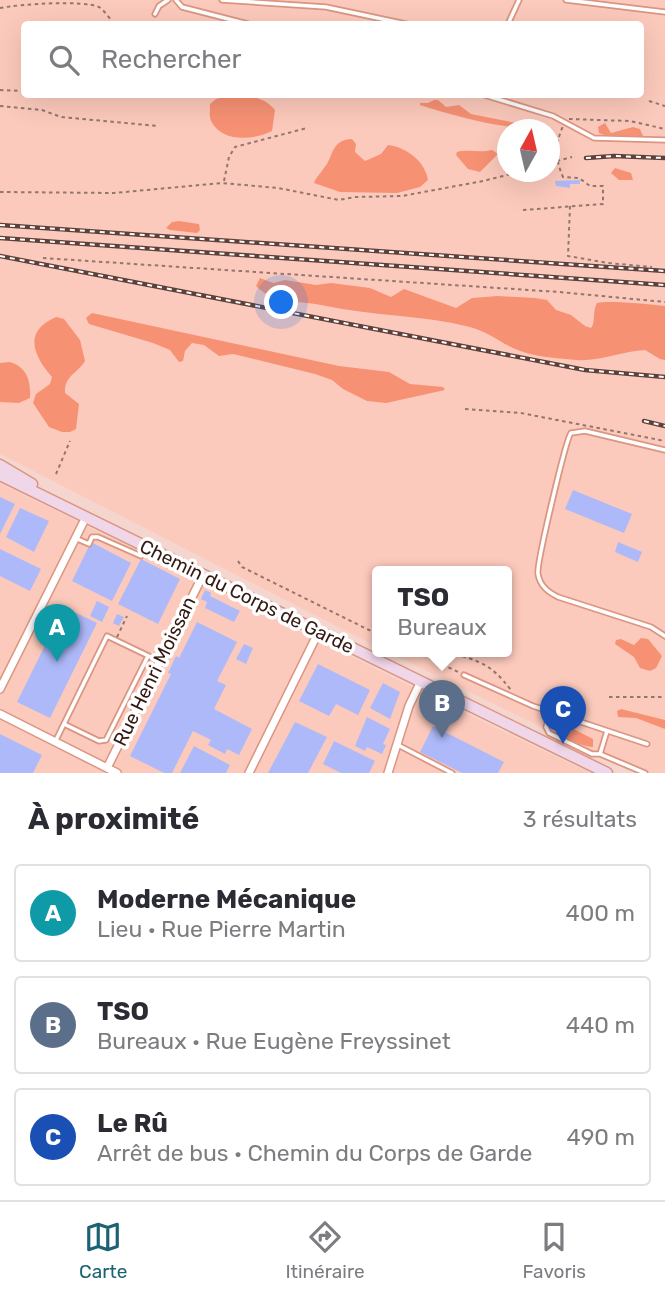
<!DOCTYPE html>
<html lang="fr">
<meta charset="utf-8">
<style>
:root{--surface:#fff;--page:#f7f7f7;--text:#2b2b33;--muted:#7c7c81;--line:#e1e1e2;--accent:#1b6272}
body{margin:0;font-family:Rubik,sans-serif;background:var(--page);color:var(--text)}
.compass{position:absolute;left:497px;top:119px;width:63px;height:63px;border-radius:50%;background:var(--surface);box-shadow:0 7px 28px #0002;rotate:8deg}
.you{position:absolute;left:282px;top:303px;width:24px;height:24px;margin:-18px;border:5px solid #fff;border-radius:50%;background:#1a73e8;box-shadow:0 0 0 10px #1a73e833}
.badge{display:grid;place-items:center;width:46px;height:46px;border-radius:50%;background:var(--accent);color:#fff;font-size:23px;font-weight:700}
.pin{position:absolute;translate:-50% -58px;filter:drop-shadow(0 2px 4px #0008)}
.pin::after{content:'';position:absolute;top:37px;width:24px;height:21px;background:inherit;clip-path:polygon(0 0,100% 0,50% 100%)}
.popup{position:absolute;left:372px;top:566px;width:140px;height:91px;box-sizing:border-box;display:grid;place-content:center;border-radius:7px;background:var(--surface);filter:drop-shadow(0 2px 5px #0005);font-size:23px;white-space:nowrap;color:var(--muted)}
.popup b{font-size:26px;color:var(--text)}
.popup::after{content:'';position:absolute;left:50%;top:100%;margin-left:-14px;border:14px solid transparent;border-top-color:var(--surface)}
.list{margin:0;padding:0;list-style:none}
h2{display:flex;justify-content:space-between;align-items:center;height:91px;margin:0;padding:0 28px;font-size:30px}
h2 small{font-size:23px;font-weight:400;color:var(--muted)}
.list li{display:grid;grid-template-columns:46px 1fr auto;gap:21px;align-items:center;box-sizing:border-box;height:98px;margin:0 14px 14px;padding:0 14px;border:2px solid var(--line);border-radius:7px}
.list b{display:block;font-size:26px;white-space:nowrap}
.list p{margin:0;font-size:23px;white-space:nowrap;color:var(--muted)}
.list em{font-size:23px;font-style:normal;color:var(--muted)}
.icon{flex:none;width:38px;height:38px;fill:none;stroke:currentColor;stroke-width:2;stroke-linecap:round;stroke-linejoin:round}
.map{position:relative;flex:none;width:665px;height:773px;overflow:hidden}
.search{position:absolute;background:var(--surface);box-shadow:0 7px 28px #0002;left:21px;right:21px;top:21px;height:77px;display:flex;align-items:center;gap:18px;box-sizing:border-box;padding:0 24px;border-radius:7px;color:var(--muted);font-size:26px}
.sheet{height:427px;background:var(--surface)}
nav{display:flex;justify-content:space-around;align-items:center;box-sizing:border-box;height:98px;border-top:2px solid var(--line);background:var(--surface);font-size:19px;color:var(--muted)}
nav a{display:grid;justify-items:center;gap:4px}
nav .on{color:var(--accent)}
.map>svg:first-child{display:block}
.built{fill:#fccabc;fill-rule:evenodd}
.forest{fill:#f79174}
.building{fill:#aeb9f9}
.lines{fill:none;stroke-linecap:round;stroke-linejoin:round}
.lane-casing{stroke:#dc9581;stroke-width:7}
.street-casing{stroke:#dc9581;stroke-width:10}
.secondary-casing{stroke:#dc9581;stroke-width:13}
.path{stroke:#93766e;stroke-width:2;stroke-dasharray:3.5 3.5;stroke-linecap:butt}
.lane{stroke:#fff;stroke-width:3.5}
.street{stroke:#fff;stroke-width:7}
.secondary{stroke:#f0d6e9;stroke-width:10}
.rail-casing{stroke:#5c4039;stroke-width:4.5}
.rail{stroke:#fff;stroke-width:2;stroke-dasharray:5;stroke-linecap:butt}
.labels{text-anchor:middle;stroke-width:7;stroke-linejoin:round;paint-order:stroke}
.street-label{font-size:19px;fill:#341912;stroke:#fff}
</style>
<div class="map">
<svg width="665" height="773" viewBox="0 0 665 773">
<rect width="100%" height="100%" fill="#f5d6ce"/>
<path class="built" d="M0,0H665V773H635L388,652H507V572H377V647L0,454ZM24,24H640V94H24ZM508,130H550V172H508Z
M0,483L451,706L590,773H0Z"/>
<path class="forest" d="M228,96C247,97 262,94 275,110L272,131C254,140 222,143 211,121C209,116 210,109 210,104L216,99Z
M434,100H438L446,107L459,105L471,114L536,127L546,125L549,129C505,130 461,118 420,105V103H428Z
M605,123L611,133L633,127L640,129L643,136L612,138L599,133L598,127Z
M352,139L356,144L355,152L365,161L381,154L388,145C406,147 425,161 428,180L420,187L397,193L340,192L314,183C317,176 320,174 324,168C334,157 330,140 352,139Z
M492,150L498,154L480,172L468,169L456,155L457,152C468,149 480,153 492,150Z
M615,168L631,173L633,180H619L611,173Z
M179,221L199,224L200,230L197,233L170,230L166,228L172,222Z
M260,278L273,283L285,280L316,285L331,283L370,288L391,297L404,289L456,308L472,298L498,296L535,298L547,300L556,310L571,315L585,326L591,328C596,322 592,311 597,303C609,300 650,304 665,306V360L660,359L645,350C622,351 599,362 576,360C556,358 532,357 513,348C498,341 486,331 470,327C423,315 373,316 326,306C301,300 274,305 256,286Z
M92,313L339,366L389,372L410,384L443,387L445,390L386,403L367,401L343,389L332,380L315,374L233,354L219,356L204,345L192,343L185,351L183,361L179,362L170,350L153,343L89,324L86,318Z
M56,317L64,319L80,340L85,361C77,374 64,376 65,393L79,404L76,429L70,432H62L49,427L33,403L36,394L50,384L52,377C34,356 22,332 56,317Z
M10,362C27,367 31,381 30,398L19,403L0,402V363Z
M641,638L648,639L662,656L656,668L650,671L640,668L634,657L615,644L616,640L621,639L634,645Z
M621,709L665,720V729L636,718L618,717L617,711Z
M558,721L593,739V747C580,746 562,737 554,726Z"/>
<path class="building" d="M580,180V184H570V188L556,186L555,181Z
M573,490L632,514L624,533L565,509Z
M0,497L15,504L0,534Z
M20,508L49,521L34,552L6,537Z
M91,542L131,563L112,601L72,581Z
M618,542L642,552L638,562L615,552Z
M0,549L41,569L30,591L0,576Z
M141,559L180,579L158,624L118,604Z
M205,590L211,593L210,596L240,611L234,622L205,608L207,602L201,599Z
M97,601L109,607L102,622L90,616Z
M64,607L97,623L50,718L17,702Z
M117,614L124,617L119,626L113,623Z
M197,622L237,642L217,681L226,685L214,709L252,729L239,755L227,749L225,754L208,745L211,740L193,731L172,773H164L130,756L171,674L168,673L176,656L179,658Z
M244,644L253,648L246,664L236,659Z
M318,664L370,690L358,715L336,704L329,716L299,701Z
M383,683L400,692L390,719L370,708Z
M367,717L390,729L383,744L386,745L382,754L367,747L365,751L355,746Z
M295,722L327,737L308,773H268Z
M433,726L504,762L498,773H462L420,752Z
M0,734L42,755L33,773H0Z
M334,741L375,761L369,773H341L323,764Z
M194,746L230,765L226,773H180Z"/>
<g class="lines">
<g class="lane-casing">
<path id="lane" d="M176,0L182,7L248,24
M222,0L326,7L406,24
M566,0L665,12
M155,14L159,6L168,0
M508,24L519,0
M481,94L553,116L594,138L665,140
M665,450L585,431L571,433C566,439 536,565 538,574C540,586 548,592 558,597L651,627L665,636
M75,538L89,544L92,537H98L141,556L145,549
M464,675L533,706L647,744
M550,712L546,727L549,733L592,754H600
M64,724L99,741L106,740L148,656
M607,731L600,754L645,773
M56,740L107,636L159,661
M398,745L452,773"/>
</g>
<g class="street-casing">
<path id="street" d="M0,689L86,517
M0,714L117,773
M107,768L203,575
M249,773L319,631
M388,773L409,706L421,681"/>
</g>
<g class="secondary-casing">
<path id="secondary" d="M0,465L32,484
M0,475L607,773"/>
</g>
<path class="path" d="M0,8C20,4 83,0 99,7C105,11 110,19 114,24
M0,90L24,91
M649,101L665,106
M0,106L42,110L61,117L158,126
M569,119L630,121L665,129
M550,163L572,157
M224,181L229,157L235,147L307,128
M0,192L114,193L222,183L278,188L339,200L355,197L402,196L483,181L519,172
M570,206L568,256L608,263L652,267
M523,210L603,204V186H590L579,178L563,177C555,159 555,144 563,126
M43,258L559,292L665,302
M465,409L521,413L665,441
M56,474L70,441
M238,561L242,567L377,634
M117,637L127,616
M417,652L460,673
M449,652C481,662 490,663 511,690
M609,697H665"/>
<use href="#lane" class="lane"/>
<use href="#street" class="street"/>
<use href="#secondary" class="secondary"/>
<g class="rail-casing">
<path id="rail" d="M586,158L614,156L665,158
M0,225L665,271
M0,238L665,285
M0,256L585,370L665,377
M644,421L665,426"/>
</g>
<use href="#rail" class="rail"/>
</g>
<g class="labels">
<g class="street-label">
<text transform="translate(247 596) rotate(26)" y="7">Chemin du Corps de Garde</text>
<text transform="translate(154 671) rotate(-64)" y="7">Rue Henri Moissan</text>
</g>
</g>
</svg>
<svg class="compass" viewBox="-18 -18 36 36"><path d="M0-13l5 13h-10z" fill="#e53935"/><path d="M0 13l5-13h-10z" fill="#7c7c81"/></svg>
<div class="you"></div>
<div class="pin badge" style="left:57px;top:662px;background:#0f9aa8">A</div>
<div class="pin badge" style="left:442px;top:738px;background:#5c6f8a">B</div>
<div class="popup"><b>TSO</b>Bureaux</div>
<div class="pin badge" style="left:563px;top:744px;background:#1a4fb4">C</div>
<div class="search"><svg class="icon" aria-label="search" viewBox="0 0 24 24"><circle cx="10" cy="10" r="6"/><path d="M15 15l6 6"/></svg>Rechercher</div>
</div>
<section class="sheet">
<h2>À proximité<small>3 résultats</small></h2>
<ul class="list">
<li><span class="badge" style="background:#0f9aa8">A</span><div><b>Moderne Mécanique</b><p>Lieu · Rue Pierre Martin</p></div><em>400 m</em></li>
<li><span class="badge" style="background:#5c6f8a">B</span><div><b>TSO</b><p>Bureaux · Rue Eugène Freyssinet</p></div><em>440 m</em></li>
<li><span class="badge" style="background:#1a4fb4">C</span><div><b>Le Rû</b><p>Arrêt de bus · Chemin du Corps de Garde</p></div><em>490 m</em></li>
</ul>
</section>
<nav>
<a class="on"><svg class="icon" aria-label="map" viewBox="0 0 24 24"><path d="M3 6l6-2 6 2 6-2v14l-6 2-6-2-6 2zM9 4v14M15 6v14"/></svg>Carte</a>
<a><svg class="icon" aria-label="directions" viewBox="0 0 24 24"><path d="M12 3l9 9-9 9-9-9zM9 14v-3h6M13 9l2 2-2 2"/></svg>Itinéraire</a>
<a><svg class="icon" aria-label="saved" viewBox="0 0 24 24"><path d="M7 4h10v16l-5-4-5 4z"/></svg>Favoris</a>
</nav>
